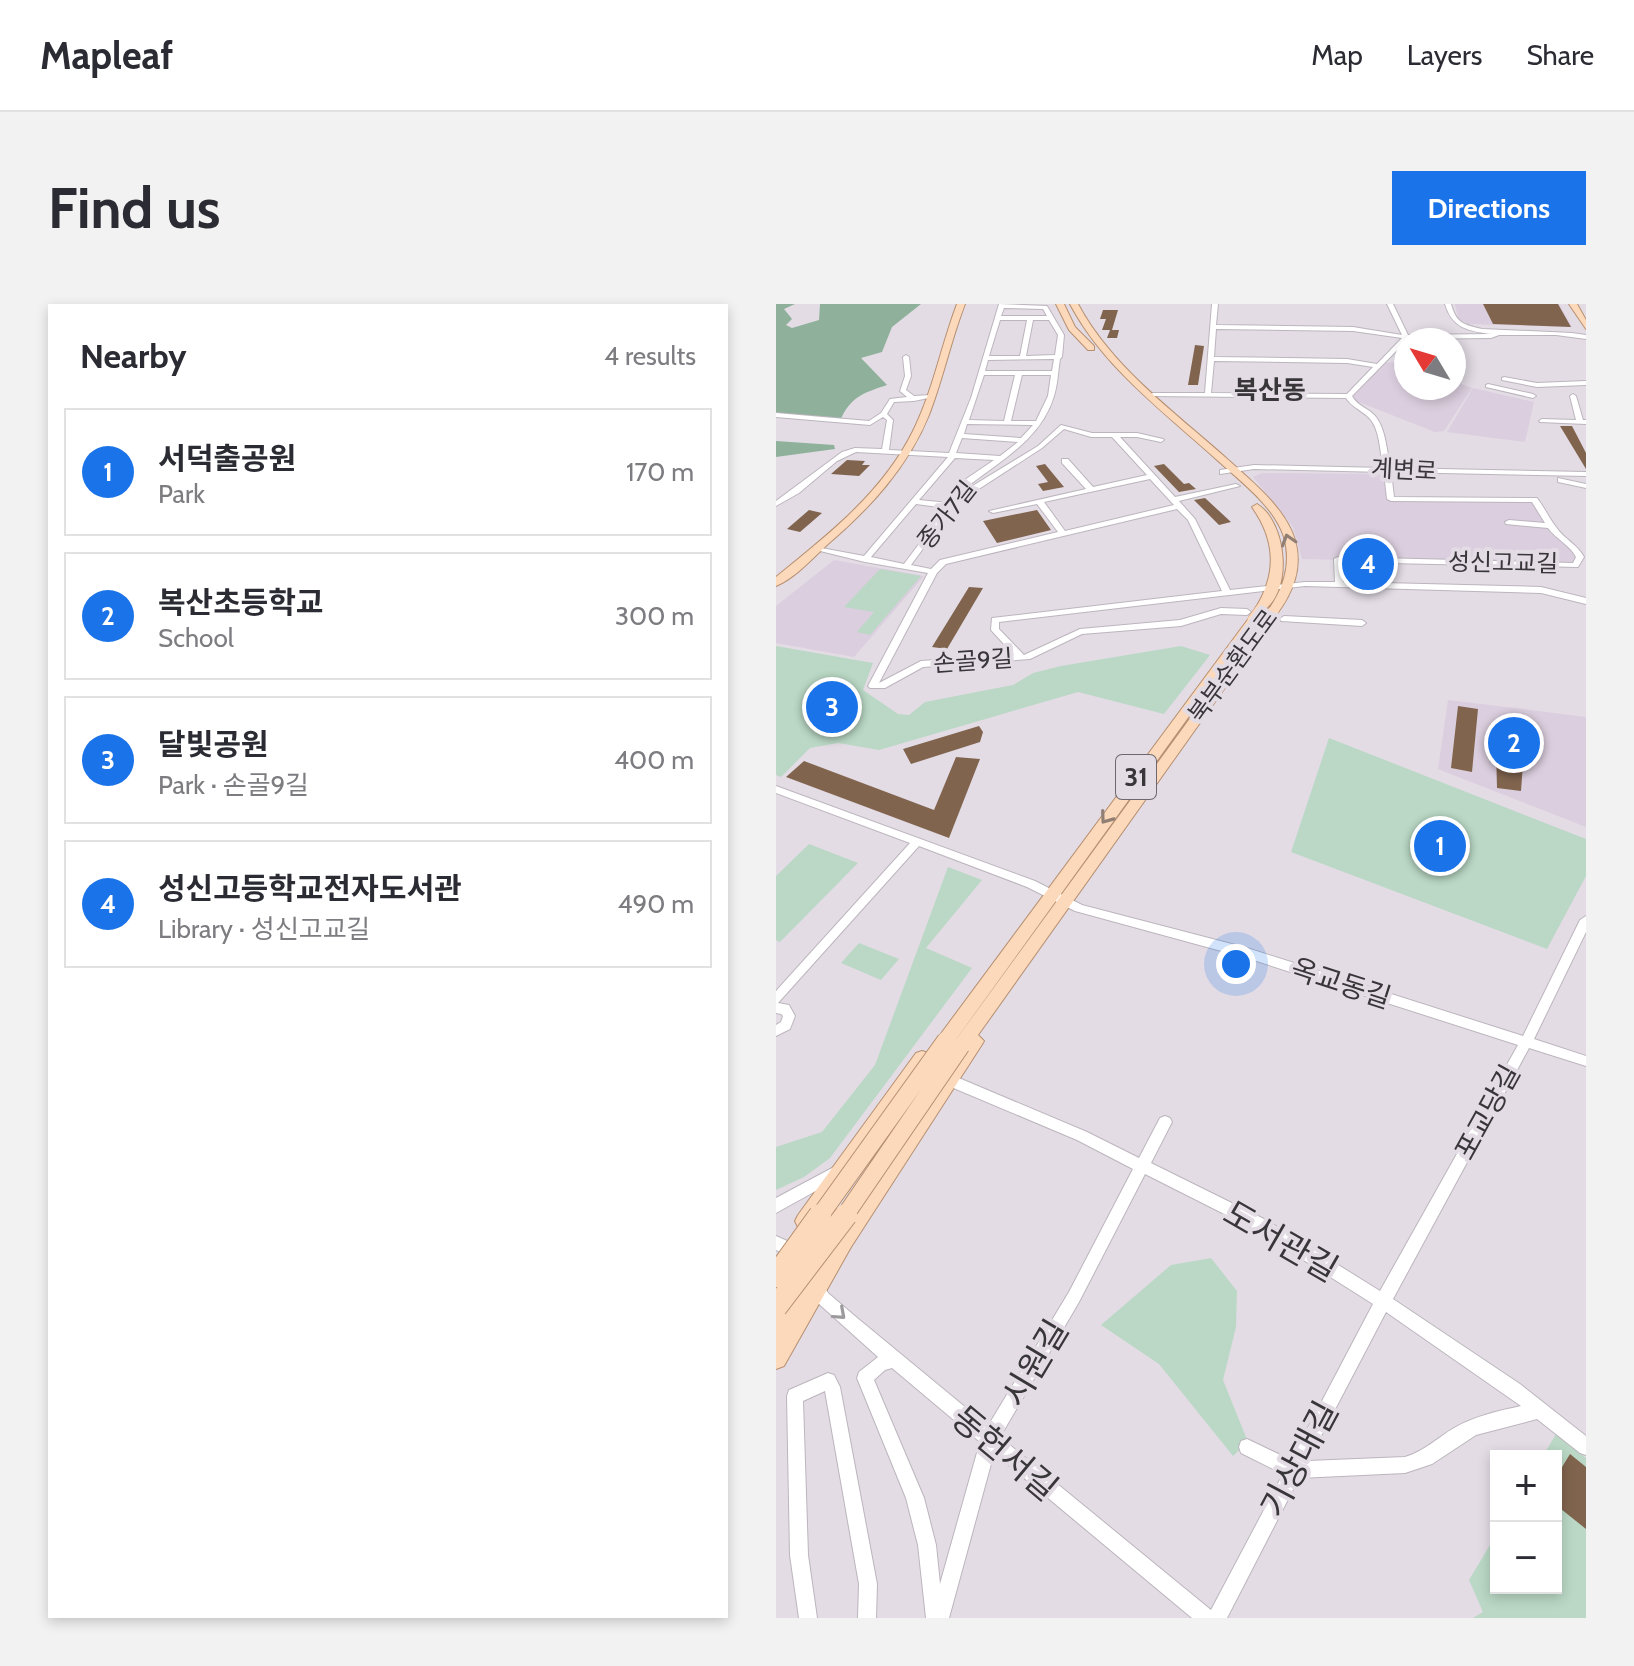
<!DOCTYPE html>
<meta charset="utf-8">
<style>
:root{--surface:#fff;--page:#f2f2f3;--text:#2b2b33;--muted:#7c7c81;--line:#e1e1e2;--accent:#1a73e8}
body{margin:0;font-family:Cabin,"Noto Sans KR",sans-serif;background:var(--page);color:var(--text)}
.controls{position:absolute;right:24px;bottom:24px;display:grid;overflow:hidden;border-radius:0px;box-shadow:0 4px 12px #0003}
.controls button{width:72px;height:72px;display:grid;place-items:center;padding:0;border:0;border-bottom:2px solid var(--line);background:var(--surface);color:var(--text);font:40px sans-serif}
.compass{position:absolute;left:618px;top:24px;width:72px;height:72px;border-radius:50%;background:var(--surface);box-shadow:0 4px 12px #0003;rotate:308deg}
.you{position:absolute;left:460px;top:660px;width:28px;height:28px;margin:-20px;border:6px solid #fff;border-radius:50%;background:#1a73e8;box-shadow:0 0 0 12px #1a73e833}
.badge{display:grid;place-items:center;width:52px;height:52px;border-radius:50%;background:var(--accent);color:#fff;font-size:26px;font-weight:700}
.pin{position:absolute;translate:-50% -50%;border:4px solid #fff;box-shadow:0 2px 8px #0006}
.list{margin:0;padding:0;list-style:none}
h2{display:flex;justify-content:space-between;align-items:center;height:104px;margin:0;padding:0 32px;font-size:34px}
h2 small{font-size:26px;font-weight:400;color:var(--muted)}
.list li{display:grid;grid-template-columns:52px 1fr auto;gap:24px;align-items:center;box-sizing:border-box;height:128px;margin:0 16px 16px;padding:0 16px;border:2px solid var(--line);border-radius:0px}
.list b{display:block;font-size:30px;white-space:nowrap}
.list p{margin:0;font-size:26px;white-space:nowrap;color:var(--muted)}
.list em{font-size:26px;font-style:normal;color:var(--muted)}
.map{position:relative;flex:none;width:810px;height:1314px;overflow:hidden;border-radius:0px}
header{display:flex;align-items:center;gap:48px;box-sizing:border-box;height:112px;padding:0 40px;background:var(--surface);border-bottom:2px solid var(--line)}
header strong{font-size:38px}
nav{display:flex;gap:44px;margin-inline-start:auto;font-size:28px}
.intro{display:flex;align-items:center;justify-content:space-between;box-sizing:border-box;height:192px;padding:0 48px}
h1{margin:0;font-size:56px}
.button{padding:20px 36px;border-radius:0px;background:var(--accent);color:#fff;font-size:28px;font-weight:700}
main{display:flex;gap:48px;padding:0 48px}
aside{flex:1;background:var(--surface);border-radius:0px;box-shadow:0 4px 12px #0003}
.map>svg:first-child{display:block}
.built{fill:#dbcede}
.green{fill:#bad8c5}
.forest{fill:#8fb19b}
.building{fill:#80644e}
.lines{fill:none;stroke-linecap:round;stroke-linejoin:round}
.minor-casing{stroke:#bcb5bd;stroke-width:2}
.major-casing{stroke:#b68f70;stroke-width:2}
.minor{fill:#fff;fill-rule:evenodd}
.major{fill:#fcd9bb;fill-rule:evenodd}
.major-bridge-far2-casing{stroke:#b68f70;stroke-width:12;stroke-linecap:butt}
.major-bridge-far1-casing{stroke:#b68f70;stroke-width:19;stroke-linecap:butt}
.major-bridge-casing{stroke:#b68f70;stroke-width:24;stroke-linecap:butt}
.major-bridge-far2{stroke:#fcd9bb;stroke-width:11}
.major-bridge-far1{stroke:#fcd9bb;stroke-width:17}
.major-bridge{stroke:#fcd9bb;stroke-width:22}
.oneway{stroke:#917f74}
.oneway2{stroke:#9c9a9c}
.labels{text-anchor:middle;stroke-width:8;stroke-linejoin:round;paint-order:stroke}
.far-street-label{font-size:24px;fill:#39363a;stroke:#e3dce5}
.far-quarter-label{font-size:26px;font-weight:bold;fill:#39363a;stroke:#e3dce5}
.shield{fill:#e3dce5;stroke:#6c686d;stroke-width:2}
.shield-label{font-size:26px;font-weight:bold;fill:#39363a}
.street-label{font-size:28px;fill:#39363a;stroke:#e3dce5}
.near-street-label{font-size:34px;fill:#39363a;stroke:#e3dce5}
</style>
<header>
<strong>Mapleaf</strong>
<nav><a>Map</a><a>Layers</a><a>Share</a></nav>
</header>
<div class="intro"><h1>Find us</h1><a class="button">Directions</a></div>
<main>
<aside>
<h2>Nearby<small>4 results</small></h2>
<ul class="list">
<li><span class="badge">1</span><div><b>서덕출공원</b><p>Park</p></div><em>170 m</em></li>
<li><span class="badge">2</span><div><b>복산초등학교</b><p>School</p></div><em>300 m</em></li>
<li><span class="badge">3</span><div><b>달빛공원</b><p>Park · 손골9길</p></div><em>400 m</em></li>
<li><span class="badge">4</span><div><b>성신고등학교전자도서관</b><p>Library · 성신고교길</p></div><em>490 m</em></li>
</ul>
</aside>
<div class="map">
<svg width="810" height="1314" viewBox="0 0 810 1314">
<rect width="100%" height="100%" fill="#e3dce5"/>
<path class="built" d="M679,0H783L796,23L692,20L682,14Z
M630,57V84H678V69L683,70L679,78L696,84L668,127L659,128L575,95L608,59Z
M697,84L758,98L749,138L671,128Z
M486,169L607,170L611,196H757L804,253L799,261L526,255L517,223L477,173Z
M58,256L148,272L78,353L0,339V302Z
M672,396L810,413V523L662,465Z"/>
<path class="green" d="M104,265L145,272L94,331L81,328L98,308L68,303Z
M0,342L97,359L87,386L122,410L133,411L149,398L237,381L257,369L285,362L405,342L434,351L388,410L302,388L103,446L62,439L34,444L5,473L0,471Z
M553,434L810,535V572L771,645L515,548Z
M33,540L82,559L4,638L0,636V572Z
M172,563L206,576L150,644L196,664L54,854L28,873L0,886V843L46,828L99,761Z
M83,639L123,655L105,676L65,659Z
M435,954L461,987L460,1023L447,1076L472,1138L457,1152L383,1060L325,1021L395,961Z
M780,1130L810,1154V1314H697L707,1308L693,1276L720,1231V1284H780V1152H767Z"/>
<path class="forest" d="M0,0H19L8,5L16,15L10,21L16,24L43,16L44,0H145L116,23L106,48L85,54L111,81C87,89 74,93 64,117L0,109Z
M0,137L58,141L59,145L0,153Z"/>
<path class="building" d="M707,0H782L795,23L717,20Z
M327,6H342L336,26H343L341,34H331L334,26H326L330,15H324Z
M419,41L428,42L422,81H412Z
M784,122H796L810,149V165Z
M71,156L89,157L86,161H94L83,172L55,170Z
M269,160L288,183L267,187L262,180L272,178L260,162Z
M388,160L408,180L413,179L420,185L403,188L378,162Z
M429,194L455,218L443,221L418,196Z
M33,206L46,209L24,228L11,225Z
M261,206L275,226L221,239L207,217Z
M193,283L207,284L171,345L156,343Z
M682,402L702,405L696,468L675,464Z
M725,415L750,418L745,487L721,484L720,446Z
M203,422L207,428L204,438L135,460L127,445Z
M180,453L204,455L173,534L10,473L28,457L158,506Z
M794,1150L810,1163V1225L780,1201V1173Z"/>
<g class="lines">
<g class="minor-casing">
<path id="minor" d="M223,0L271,2L288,31L286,53L284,55C282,67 282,79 278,92C266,133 228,155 196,179L190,186L262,142L285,121L316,129H361L387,135L388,136L385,138L361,133H344L399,193L460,180L464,182L403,197L419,215L454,286L529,278H559L558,255L562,253L797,259L800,253C794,241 780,235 772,224L730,220L729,218L733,216L769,219L756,198L615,197L611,195L608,168L478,165L444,170V166L478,161L607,164C604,148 604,122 591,112C583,105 576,103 570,94L375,92V90L377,89H429L436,0H442L440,21L577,23L626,31L611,0H617L632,31L715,30C692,27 676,24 669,0H675C680,19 688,21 706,25L796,29L810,31V35L780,31H723L715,34L632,35L576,92C582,103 593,104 600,113C610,126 611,148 614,164L810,168V172L615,168L618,193L761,194C768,203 773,214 780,223C788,235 801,240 808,253L802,263L566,258L567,278L765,283L810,294V300L765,289L529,282L223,318V325L248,351L304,325L404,316L445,304L471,305L475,308L471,311L445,310L405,322L306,330L254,355L147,363L109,384H94L92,382L152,269L89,258L36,245L40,243L88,252L172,153L80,148L61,157L23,189L0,202V197L66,148L79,144L106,145L111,116L107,113L94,121L0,113V109L93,117L105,109L114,95L131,93L124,87L129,72L127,53L130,51L133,53L135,72L130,86L138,92L154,91L157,93L138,97L118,98L111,110L117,116L113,146L173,149L195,94ZM228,4L267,5L271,12H225ZM224,16H251L244,52H213ZM257,16H273L282,31L279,51L250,52ZM440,25L577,27L626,34L601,60L571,55L438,53ZM278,55L276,67H209L212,56ZM438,57L571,59L597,63L571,90L435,89ZM208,71H239L228,117L193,116ZM246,71H275L272,92L260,117H235ZM191,120L257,121L245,134L188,130ZM288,125L315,133H336L371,171L317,183L292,155H286V159L310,185L213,207L217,209L261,200L282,228L164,256L155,265L135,261L184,194H189L266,144ZM186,134L242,138L224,152L180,149ZM179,154L218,156L190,175L173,199L143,196ZM374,175L398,201L289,227L268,198ZM140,200L170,204L128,260L95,253ZM401,205L412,216L446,287L216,314L215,326L238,351L145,357L103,379L161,269L170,260Z
M728,73L761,79L810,77V81L761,83L726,76V74Z
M712,80L757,90L760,92L757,94L710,83V81Z
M797,90L800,92L807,116H810V120L764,118L763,117L766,115L800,116L794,92Z
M782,174L810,180V184L782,178Z
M508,312L586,316L590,319L586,322L505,317L504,315Z
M0,482L259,577L306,601L471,644L747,732L804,616L810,612V628L758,735L810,752V762L753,744L617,995L744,1080L810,1132V1151L804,1149L761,1115L700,1131L656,1160L629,1169L523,1174L451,1314H416L218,1149L173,1314H150L142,1241L130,1194L81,1074L83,1068L102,1053L42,999L30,979L33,974L38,972L43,974L52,989L80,1013L212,1122L293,988L357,865L301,836L168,780L166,776L168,772L173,770L178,772L311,828L363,854L384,814L389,812L394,814L396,818L375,859L490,916L604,987L742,741L471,654L299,607L251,583L143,542L2,699L13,701L19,712L14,725L0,732V721L5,718L7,712L5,710L0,709V687L134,539L0,489ZM369,870L480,926L597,1000L515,1156L471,1135L465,1137L463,1143L465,1149L507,1170L435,1306L224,1133L303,998ZM610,1008L745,1102C722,1107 699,1112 678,1124C661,1134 649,1147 629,1153L532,1157ZM116,1064L204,1138L164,1280L160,1241L148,1194L98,1076L109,1066Z
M58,863L63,864L65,869L63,874L0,909V894Z
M0,932L27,944L29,949L27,954L22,956L0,946Z
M52,1069L58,1071L64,1083L101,1280L100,1314H82L83,1280L49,1087L27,1097L32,1251L41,1314H23L14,1251L11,1092L13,1086Z"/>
</g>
<g class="major-casing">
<path id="major" d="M181,0H189C175,36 167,75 153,111C132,163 94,204 52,240C37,254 19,274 0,282V273C52,231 107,188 137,127C157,87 165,42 181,0Z
M280,0H288L299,23L318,42V46H312L293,26Z
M294,0H302C335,62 397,107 449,153C474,176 509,203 519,236C527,264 517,288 501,310L491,308C507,285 516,261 508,233C498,202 464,177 440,155C388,108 327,63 294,0Z
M793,0H801L810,16V25Z
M481,200C511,218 518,290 485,308L479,305C501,270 500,237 476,203Z
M477,313L481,314V318L176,741L170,743L164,741L161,736L164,731L473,314Z
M489,316L495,319L202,731L208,737L205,742L75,943L8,1062L0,1065V1013L14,971L21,968L28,971L30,982L61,929L182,748L176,742L179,737L485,317Z
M146,747L152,749L155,754L152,759L36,923L29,926L22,923L19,917L22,911L140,749Z"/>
</g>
<use href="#minor" class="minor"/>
<use href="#major" class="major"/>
<g class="major-bridge-far2-casing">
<path id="major-bridge-far2" d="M477,316L485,305
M489,319L497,308"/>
</g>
<g class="major-bridge-far1-casing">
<path id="major-bridge-far1" d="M43,913L170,736
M68,913L185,742"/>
</g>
<g class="major-bridge-casing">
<path id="major-bridge" d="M0,972L44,911
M0,1003L70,911"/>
</g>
<use href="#major-bridge-far2" class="major-bridge-far2"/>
<use href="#major-bridge-far1" class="major-bridge-far1"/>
<use href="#major-bridge" class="major-bridge"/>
</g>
<defs><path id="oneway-chevron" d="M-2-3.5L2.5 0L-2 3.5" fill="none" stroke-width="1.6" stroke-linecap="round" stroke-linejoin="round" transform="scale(2)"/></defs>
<g class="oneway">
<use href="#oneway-chevron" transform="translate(512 236) rotate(-107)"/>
<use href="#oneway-chevron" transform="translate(330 514) rotate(126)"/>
</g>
<use class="oneway2" href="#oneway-chevron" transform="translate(64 1010) rotate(42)"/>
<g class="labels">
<g class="far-street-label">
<text transform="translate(628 166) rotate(3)" y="8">계변로</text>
<text transform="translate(171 211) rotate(-52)" y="8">종가7길</text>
<text transform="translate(727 259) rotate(1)" y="8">성신고교길</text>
<text transform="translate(197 357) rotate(-4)" y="8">손골9길</text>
<text transform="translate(457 362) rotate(-54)" y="8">북부순환도로</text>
</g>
<g class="far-quarter-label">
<text x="494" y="95">복산동</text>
</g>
<rect class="shield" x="340" y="451" width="40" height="44" rx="6"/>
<g class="shield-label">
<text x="360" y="482">31</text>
</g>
<g class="street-label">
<text transform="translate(565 679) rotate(18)" y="10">옥교동길</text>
<text transform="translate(711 808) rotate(-61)" y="10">포교당길</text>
</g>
<g class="near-street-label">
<text transform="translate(505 937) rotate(30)" y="12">도서관길</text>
<text transform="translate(259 1059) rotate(-59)" y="12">시원길</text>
<text transform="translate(229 1149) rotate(40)" y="12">동헌서길</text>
<text transform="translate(523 1155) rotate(-62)" y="12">기상대길</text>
</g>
</g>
</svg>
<div class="controls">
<button>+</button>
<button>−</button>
</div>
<svg class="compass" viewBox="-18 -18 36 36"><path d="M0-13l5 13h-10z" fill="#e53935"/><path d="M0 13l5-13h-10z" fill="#7c7c81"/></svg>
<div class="you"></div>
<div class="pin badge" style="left:664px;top:542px">1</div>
<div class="pin badge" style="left:738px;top:439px">2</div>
<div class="pin badge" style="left:56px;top:403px">3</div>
<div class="pin badge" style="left:592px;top:260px">4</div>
</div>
</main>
